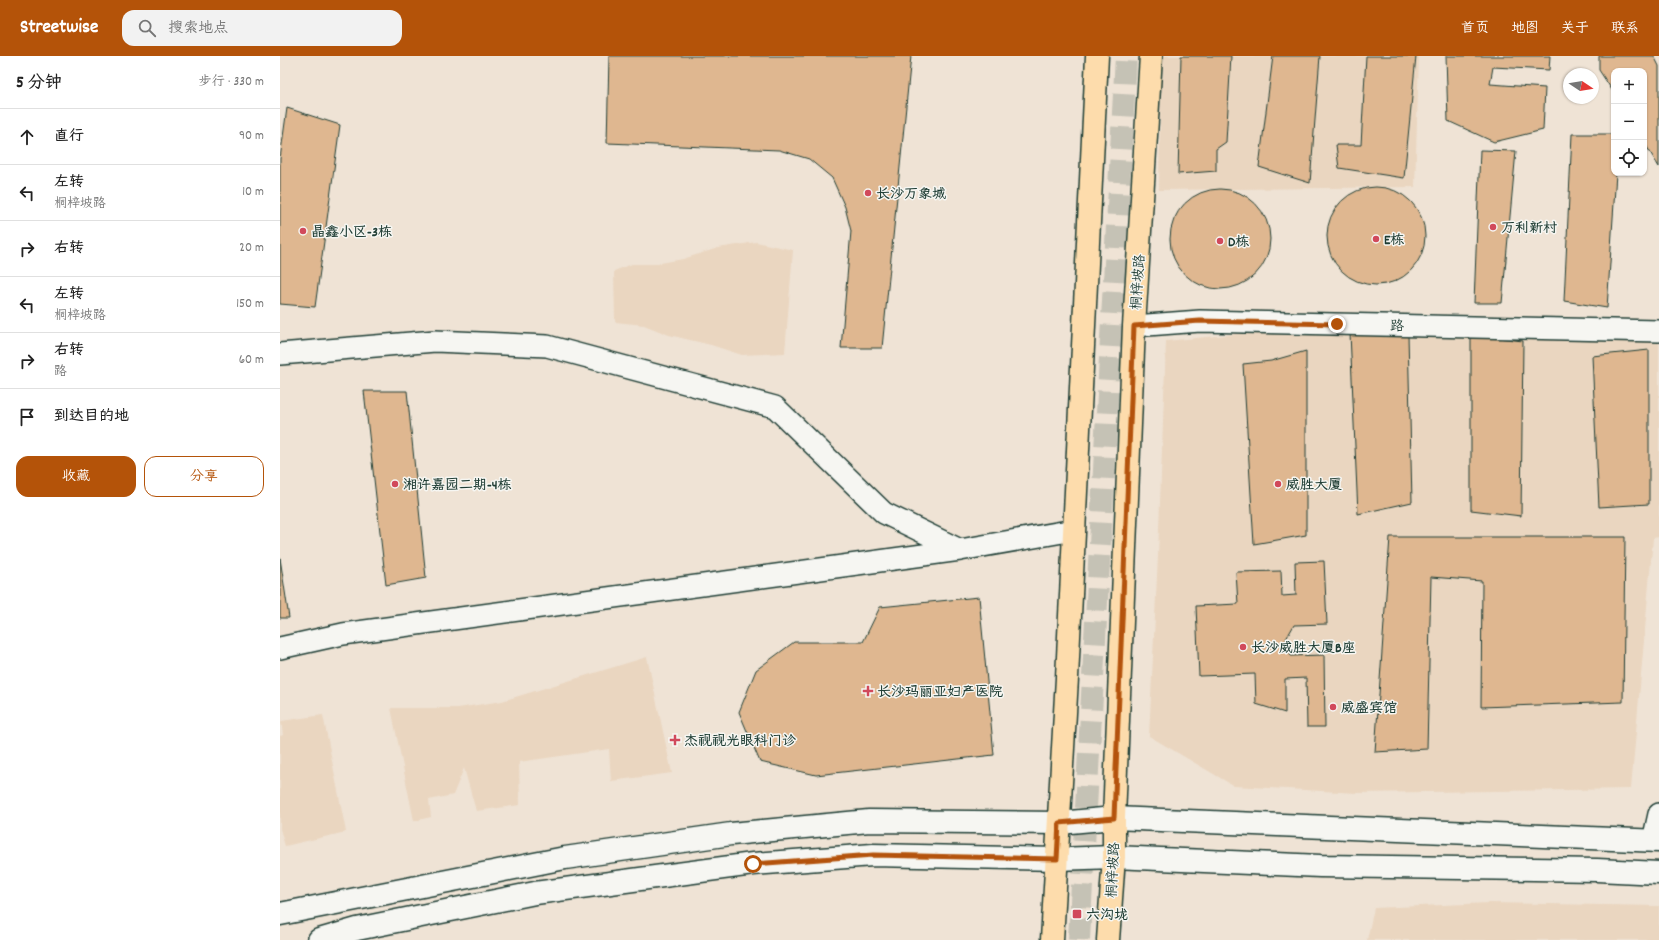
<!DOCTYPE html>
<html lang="zh">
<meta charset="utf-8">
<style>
:root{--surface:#fff;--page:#f2f2f2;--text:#222;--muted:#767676;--line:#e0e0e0;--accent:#b45309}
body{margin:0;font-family:Dekko,"LXGW WenKai TC",sans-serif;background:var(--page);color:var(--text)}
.controls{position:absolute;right:12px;top:12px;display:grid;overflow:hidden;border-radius:8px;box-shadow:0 1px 3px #0004}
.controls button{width:36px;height:36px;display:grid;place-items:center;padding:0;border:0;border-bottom:1px solid var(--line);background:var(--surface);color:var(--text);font:20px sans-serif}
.compass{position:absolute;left:1283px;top:12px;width:36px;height:36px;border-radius:50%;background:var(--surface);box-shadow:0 1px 3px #0004;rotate:102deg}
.stop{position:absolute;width:12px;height:12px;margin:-9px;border:3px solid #b45309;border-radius:50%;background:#fff}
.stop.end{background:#b45309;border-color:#fff;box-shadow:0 1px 4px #0008}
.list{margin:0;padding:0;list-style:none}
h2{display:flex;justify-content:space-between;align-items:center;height:52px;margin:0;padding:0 16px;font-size:17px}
h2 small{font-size:13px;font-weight:400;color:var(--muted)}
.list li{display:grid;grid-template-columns:26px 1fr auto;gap:12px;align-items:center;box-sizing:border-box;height:56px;padding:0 16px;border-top:1px solid var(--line)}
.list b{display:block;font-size:15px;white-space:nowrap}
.list p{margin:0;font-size:13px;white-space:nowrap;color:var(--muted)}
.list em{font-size:13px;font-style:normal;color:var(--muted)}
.actions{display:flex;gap:8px;padding:12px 16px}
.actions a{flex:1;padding:9px 0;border:1px solid var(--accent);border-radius:12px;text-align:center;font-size:14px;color:var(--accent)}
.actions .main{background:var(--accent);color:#fff}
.icon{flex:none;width:22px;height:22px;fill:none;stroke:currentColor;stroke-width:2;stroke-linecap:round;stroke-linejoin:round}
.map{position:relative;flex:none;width:1379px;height:884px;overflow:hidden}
header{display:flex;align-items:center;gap:24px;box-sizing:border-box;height:56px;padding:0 20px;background:var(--accent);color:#fff}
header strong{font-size:19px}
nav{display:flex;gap:22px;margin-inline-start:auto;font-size:14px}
.search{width:280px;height:36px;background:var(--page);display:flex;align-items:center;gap:10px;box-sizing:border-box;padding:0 14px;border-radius:12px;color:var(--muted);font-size:15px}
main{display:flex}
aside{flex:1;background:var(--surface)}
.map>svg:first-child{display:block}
.built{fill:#ead6c0}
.building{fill:#dfb790;stroke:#1f3d34}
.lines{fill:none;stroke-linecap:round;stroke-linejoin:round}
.primary-tunnel{stroke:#c5c2b5;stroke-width:22;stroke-dasharray:22 11;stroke-linecap:butt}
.minor-casing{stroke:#1f3d34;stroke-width:24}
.secondary-casing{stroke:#1f3d34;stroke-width:25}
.primary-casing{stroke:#1f3d34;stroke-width:25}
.minor{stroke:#f6f6f2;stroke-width:21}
.secondary{stroke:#f6f6f2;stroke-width:22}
.primary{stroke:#fddcac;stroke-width:22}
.route{stroke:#b45309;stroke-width:5}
.poi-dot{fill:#d1495b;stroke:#f6f6f2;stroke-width:1.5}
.labels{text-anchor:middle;stroke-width:3;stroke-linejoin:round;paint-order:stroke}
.poi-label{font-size:14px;font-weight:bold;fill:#1f3d34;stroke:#f6f6f2;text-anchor:start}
.street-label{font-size:14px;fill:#1f3d34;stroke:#f6f6f2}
</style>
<header>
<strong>Streetwise</strong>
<div class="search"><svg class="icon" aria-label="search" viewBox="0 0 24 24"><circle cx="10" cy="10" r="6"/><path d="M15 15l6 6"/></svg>搜索地点</div>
<nav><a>首页</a><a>地图</a><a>关于</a><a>联系</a></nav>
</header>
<main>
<aside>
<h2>5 分钟<small>步行 · 330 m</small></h2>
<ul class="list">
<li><svg class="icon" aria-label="ahead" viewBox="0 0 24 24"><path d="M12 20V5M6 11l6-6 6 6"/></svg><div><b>直行</b></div><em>90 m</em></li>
<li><svg class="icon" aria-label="left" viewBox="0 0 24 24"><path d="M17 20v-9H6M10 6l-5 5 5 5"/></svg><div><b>左转</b><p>桐梓坡路</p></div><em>10 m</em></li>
<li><svg class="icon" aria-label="right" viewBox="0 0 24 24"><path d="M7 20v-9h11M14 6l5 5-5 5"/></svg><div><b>右转</b></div><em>20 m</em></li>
<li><svg class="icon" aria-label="left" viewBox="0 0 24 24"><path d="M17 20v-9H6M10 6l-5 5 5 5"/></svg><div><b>左转</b><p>桐梓坡路</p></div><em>150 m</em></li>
<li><svg class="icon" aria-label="right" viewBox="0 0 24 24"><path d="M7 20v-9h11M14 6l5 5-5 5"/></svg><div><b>右转</b><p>路</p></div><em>60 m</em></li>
<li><svg class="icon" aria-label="arrive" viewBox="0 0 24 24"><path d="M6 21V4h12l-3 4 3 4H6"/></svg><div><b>到达目的地</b></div></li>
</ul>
<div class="actions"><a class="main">收藏</a><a>分享</a></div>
</aside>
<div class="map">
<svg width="1379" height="884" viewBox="0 0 1379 884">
<rect width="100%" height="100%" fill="#efe3d5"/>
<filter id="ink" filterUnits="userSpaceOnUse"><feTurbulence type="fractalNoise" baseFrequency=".025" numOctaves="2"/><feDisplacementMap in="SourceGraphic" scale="8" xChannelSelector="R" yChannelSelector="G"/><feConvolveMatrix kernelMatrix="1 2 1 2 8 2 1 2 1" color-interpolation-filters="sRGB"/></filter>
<g filter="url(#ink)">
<path class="built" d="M881,0H1139L1135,131L879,134Z
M476,186L513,194L505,297L462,299L431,289L389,279L364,269L335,266L334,215L352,208H375L403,203L438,192Z
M1379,266V481L1373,482L1351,733L1077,737L954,730L869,680L878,500L886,285L1057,268Z
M367,601L392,717L331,725L329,693L239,706L240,749L196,755L184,712L173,739L149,744L151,761L134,765L111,652H178L222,645Z
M43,659L66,776L5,790L0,773V680L3,679L1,665Z
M1209,847L1379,850V884H1087L1094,852Z"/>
<path class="building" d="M329,0H631L602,292H561L571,175L565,151L552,122L529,103L499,94L327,87Z
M901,0H951L946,86L936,93V115L898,118Z
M993,0H1040L1030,127L979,111Z
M1086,0H1136L1124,122L1059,112L1056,89H1081Z
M1166,0H1270L1269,14L1213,11L1210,28L1265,32L1263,74L1214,86L1168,65Z
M1319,0H1374L1379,10V111L1364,86V15H1334V37L1319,14Z
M7,52L60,69L35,251L0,248V103Z
M1292,78H1334V117H1336L1327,252L1284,245Z
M1200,94L1236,95L1222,247H1194Z
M1047 180a49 49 0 1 1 98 0a49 49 0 1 1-98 0Z
M890 183a50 50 0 1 1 100 0a50 50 0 1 1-100 0Z
M1070,277L1128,279L1132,446L1078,458Z
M1191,279L1243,285L1241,460L1191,454Z
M1369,294V448L1319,451L1312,300Z
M1026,295V479L974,488L963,308L991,305Z
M84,335H127L146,522L106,529Z
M1110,481H1345L1343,646L1201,651L1202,525L1151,521L1147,693L1095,696Z
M0,502L9,562H0Z
M1044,505L1047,568L1014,569L1006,583L1011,600L1044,599L1045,671H1027L1026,622L1005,623V657L976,648L975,618L919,620L916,550L958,548L956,516L1001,515L1002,540L1016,539L1015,506Z
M699,541L714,699L536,719L480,706L459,656L476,614L514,586H583L600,551Z"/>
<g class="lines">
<path class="primary-tunnel" d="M799,884L846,0"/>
<g class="minor-casing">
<path id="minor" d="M854,270L920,265L1379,275
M0,298L155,285L267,290L495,351L604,457L680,494
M0,592L63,578L680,494L794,474
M1373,785L1379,758"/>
</g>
<g class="secondary-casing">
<path id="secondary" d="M0,858L285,802L451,778L589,765L779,767L834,762L1379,785
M39,884L77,873L255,837L473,808L593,799L777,803L834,801L1040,810L1317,814L1379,817"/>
</g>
<g class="primary-casing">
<path id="primary" d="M772,884L787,622L817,0
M828,884L834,801V762L854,270L871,0"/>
</g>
<use href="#minor" class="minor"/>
<use href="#secondary" class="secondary"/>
<use href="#primary" class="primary"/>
</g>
</g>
<g class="lines" filter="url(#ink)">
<path class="route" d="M473,808L593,799L777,803L779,767L834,762L854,270L920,265L1057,268"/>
</g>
<g class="poi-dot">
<circle cx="588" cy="137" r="4"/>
<circle cx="1213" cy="171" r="4"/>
<circle cx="23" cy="175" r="4"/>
<circle cx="1096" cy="183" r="4"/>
<circle cx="940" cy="185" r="4"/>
<circle cx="115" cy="428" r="4"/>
<circle cx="998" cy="428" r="4"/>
<circle cx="963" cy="591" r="4"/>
<path d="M586 629h4v4h4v4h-4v4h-4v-4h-4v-4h4z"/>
<circle cx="1053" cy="651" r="4"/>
<path d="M393 678h4v4h4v4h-4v4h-4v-4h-4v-4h4z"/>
<rect x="792" y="853" width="10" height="10" rx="2"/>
</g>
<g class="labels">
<g class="poi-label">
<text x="596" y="142">长沙万象城</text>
<text x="1221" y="176">万利新村</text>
<text x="31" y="180">晶鑫小区-3栋</text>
<text x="1104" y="188">E栋</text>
<text x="948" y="190">D栋</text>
<text x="123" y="433">湘许嘉园二期-4栋</text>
<text x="1006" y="433">威胜大厦</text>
<text x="971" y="596">长沙威胜大厦B座</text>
<text x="597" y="640">长沙玛丽亚妇产医院</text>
<text x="1061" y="656">威盛宾馆</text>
<text x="404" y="689">杰视视光眼科门诊</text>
<text x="806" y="863">六沟垅</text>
</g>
<g class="street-label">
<text transform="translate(857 226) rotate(-86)" y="5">桐梓坡路</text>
<text transform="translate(1117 269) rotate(1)" y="5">路</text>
<text transform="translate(832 814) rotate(-87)" y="5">桐梓坡路</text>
</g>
</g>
</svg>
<div class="controls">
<button>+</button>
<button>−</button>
<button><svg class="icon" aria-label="locate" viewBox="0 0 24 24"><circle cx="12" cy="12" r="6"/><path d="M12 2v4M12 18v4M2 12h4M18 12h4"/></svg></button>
</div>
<svg class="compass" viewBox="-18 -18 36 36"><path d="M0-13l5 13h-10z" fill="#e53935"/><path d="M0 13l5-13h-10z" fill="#767676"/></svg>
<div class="stop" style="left:473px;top:808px"></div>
<div class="stop end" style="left:1057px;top:268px"></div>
</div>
</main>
